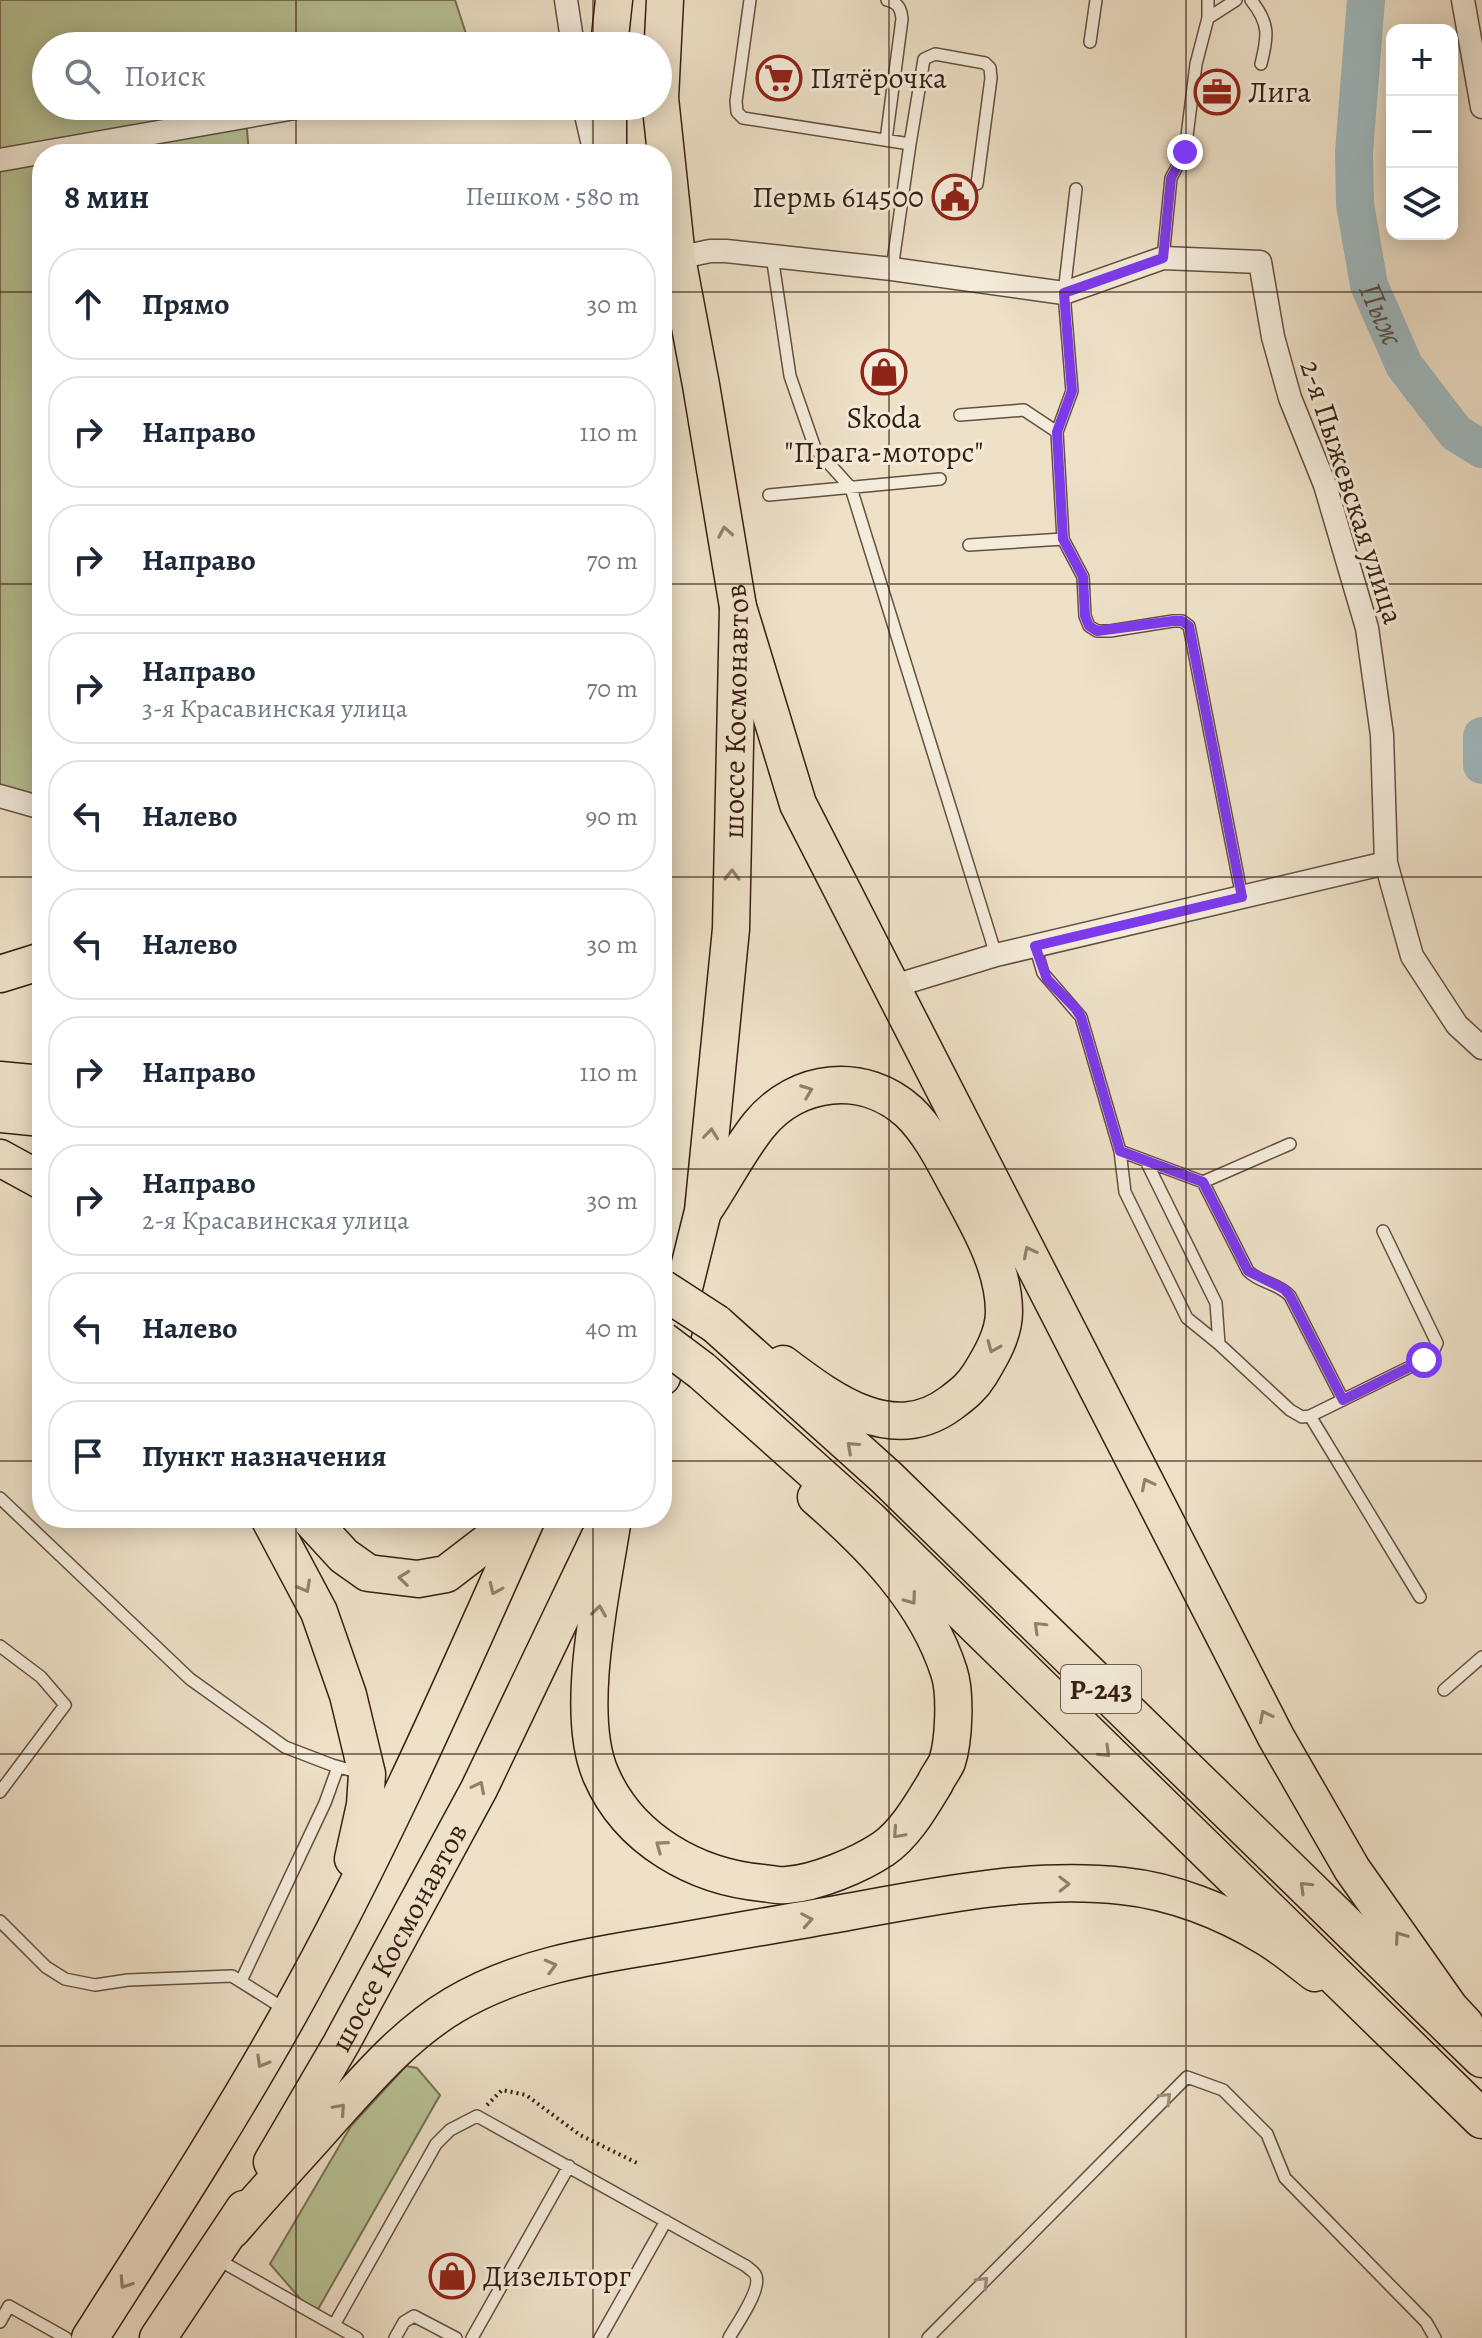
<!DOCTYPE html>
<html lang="ru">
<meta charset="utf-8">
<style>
:root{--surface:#fff;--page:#f2f2f3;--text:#1f2937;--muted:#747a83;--line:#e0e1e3}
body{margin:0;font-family:Alegreya,serif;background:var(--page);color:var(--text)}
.controls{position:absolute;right:24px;top:24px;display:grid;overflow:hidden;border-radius:16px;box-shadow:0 4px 20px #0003}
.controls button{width:72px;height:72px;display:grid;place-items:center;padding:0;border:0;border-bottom:2px solid var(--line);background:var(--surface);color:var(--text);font:40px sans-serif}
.stop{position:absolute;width:24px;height:24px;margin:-18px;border:6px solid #7c3aed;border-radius:50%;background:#fff}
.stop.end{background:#7c3aed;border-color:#fff;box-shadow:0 2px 8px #0008}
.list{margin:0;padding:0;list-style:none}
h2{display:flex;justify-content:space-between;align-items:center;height:104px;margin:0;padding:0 32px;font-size:34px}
h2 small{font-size:26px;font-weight:400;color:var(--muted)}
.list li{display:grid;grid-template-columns:52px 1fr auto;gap:24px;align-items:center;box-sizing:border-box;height:112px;margin:0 16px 16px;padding:0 16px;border:2px solid var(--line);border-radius:32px}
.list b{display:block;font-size:30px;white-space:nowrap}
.list p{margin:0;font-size:26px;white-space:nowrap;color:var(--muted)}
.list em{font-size:26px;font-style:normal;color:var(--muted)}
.icon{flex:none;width:44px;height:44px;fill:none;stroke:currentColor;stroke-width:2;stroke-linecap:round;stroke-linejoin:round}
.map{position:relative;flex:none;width:1482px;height:2338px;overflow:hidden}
.search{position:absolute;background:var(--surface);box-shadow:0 4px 20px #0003;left:32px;top:32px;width:640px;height:88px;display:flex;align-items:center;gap:20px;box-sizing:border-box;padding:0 28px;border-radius:44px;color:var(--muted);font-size:30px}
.panel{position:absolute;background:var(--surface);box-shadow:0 4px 20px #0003;left:32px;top:144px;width:640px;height:1384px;border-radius:32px}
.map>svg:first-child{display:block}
.green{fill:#b8c396;stroke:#787054;stroke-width:2}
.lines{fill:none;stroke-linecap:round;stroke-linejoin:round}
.river{stroke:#9fbac1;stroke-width:38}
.service-casing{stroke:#654f40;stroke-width:14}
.minor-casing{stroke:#654f40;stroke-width:25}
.primary-casing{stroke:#371e12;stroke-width:39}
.trunk-casing{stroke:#371e12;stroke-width:41}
.path{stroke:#371e12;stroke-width:4;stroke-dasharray:2 4;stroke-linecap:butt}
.service{stroke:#f4ecdb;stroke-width:11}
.minor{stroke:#f4ecdb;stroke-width:22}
.primary{stroke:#eee1c8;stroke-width:36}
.trunk{stroke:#eee1c8;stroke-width:38}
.trunk-bridge-casing{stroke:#371e12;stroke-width:41;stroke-linecap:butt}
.trunk-bridge{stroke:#eee1c8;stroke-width:38}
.oneway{stroke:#92806d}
.oneway2{stroke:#9f8f81}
.route{stroke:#7c3aed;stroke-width:10}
.grid{fill:none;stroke:#371e12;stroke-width:2;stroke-opacity:0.55}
.labels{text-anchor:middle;stroke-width:6;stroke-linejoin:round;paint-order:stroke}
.shield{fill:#f4ecdb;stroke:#705c4e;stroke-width:2}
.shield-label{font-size:28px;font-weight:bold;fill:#371e12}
.poi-label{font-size:30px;fill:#371e12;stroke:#f4ecdb;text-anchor:start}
.street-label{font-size:30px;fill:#371e12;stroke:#f4ecdb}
.water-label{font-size:32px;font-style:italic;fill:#564d47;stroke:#f4ecdb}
</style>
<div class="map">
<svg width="1482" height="2338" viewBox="0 0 1482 2338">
<rect width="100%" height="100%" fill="#eee1c8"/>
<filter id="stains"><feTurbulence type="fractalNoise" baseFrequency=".0025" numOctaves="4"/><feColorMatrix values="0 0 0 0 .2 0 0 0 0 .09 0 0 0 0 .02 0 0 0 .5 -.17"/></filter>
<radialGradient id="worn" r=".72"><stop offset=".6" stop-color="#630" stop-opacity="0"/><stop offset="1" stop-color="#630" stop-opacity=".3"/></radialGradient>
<path class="green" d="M0,0H455L470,46H46V106H245L249,154H42V814L0,806Z
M406,2066L417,2068L440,2095L317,2311L304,2303L270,2264L351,2126Z"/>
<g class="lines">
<g class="river">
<path id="s1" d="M1366,0L1354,152L1355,204L1369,285L1404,365L1456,433L1482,449"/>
<path d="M1482,736V765"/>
</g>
<g class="service-casing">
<path id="service" d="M750,0L736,101L737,112L743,118L910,144L892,269
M1251,0C1270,24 1268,36 1261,64
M1208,18L1236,0
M1090,42L1096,0
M886,140L902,19C901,8 898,3 887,0
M910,144L924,59L935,54L985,63L990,68L991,78L977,184
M1076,189L1064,293L1072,391L1057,432L1063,539L1083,577L1085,616L1089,626L1097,631H1110L1173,621H1182L1189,626L1242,897
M772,256L790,376L815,448L851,488L996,955
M1163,258L1171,178L1185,152L1196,64L1208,18V0
M960,415L1024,410L1057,432
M769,495L940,479
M969,545L1063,539
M1035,946L1043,973L1081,1017L1120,1151L1203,1182L1248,1271C1260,1283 1278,1283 1290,1296L1343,1400
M1120,1151L1125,1192L1187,1318L1219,1344
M1146,1161L1216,1303L1219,1344L1290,1410L1302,1417L1310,1416L1424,1360L1433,1352L1437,1343L1383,1231
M1203,1182L1290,1144
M1310,1416L1420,1597
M0,1498L190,1679L285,1747L332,1765L361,1773
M0,1646L41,1677L65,1705L0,1792
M1444,1690L1482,1657
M0,1921L46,1967L65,1979L95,1985L128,1980L232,1976L286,2010
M241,1981L325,1803L338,1767
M217,2259L357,2338
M0,2322L9,2306L66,2338
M334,2325L436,2144L450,2130L477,2116L746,2266C747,2267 755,2273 755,2274C764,2287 736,2325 729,2338
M395,2338L404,2322L414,2316L456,2338
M472,2338L569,2166
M600,2338L666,2221
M928,2338L1187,2077L1223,2090L1267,2134L1285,2178L1426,2322L1435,2338"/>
</g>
<g class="minor-casing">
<path id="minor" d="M566,0L573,46
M1463,0L1482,107
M584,106L595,154
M0,160L306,106
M677,258L710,251H726L892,269L1064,293L1163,258L1260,262L1273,337L1290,398L1325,485L1367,628L1382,735L1386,863L1412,956L1457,1025L1482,1048
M0,796L42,808
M894,986L996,955L1386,863"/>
</g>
<g class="primary-casing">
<g id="primary">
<path d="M609,46L614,0"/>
<path d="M608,106V154"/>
<path d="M738,607L798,804L1276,1737L1352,1869L1450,2008L1465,2024"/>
<path d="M0,974L42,961"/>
<path d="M0,1158L42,1181"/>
<path d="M706,1207C724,1180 739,1150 759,1125C797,1078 864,1071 909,1112C929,1131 943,1159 956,1183C977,1222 1004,1266 1004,1312C1004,1334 991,1356 980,1374C972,1387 963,1394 951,1403C892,1447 831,1400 783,1364"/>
<path id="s2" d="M662,1377L703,1211L731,929L738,607L701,385L677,258L660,98L665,0"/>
<path d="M269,1518L319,1612L348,1695L367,1774L365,1805L353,1859"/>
<path d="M309,1518L344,1556L368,1573L418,1579L446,1574L519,1518"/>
<path d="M613,1518C603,1586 573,1712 601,1775C629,1840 696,1877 763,1883C771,1884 780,1886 787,1885C816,1883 859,1865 883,1849C905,1834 921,1806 935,1783C938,1776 944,1769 947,1762C954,1741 956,1693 949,1672C926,1600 871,1545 816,1497"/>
<path id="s3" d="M272,2162L341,2044L479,1789L599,1538"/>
<path d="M232,2230C264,2193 297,2157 329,2121C367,2079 405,2034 454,2005C516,1968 588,1956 658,1945C704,1937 750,1929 796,1921C902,1904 1015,1874 1123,1886C1172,1891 1223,1911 1266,1937C1283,1947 1299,1961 1315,1973"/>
<path d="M90,2338C158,2231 227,2125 289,2014C378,1855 453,1684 527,1518"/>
<path d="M158,2338L244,2209"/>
</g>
</g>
<g class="trunk-casing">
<path id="trunk" d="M0,1081L42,1085
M0,1113L42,1117
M716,1324L886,1477L1482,2058
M702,1371L870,1521L1482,2119"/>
</g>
<path class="path" d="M487,2105L502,2090L526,2095L580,2135L637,2163"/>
<use href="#service" class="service"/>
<use href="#minor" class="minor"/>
<use href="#primary" class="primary"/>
<use href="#trunk" class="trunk"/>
<g class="trunk-bridge-casing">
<path id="trunk-bridge" d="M662,1289L716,1324
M662,1341L702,1371"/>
</g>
<use href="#trunk-bridge" class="trunk-bridge"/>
</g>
<defs><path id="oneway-chevron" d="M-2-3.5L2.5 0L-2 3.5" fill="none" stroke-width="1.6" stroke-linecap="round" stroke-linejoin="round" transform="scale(2)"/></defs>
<g class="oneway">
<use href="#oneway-chevron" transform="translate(725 532) rotate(-100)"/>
<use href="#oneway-chevron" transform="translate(732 875) rotate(-89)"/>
<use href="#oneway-chevron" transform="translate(807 1091) rotate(-21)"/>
<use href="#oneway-chevron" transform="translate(711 1134) rotate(-84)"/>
<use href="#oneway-chevron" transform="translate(1029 1252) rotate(-117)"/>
<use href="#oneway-chevron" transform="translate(993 1347) rotate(113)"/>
<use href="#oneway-chevron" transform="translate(852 1447) rotate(-138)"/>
<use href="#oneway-chevron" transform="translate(1147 1484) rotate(-117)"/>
<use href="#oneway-chevron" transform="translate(404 1578) rotate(-174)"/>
<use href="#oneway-chevron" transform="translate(305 1587) rotate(62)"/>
<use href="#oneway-chevron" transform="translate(495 1589) rotate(114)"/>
<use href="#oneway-chevron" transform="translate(911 1599) rotate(54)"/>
<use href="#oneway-chevron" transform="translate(599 1611) rotate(-82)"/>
<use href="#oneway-chevron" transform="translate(1039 1627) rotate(-136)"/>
<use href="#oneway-chevron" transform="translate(1265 1716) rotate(-117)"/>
<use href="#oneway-chevron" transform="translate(1105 1752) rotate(44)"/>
<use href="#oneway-chevron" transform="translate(479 1787) rotate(-63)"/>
<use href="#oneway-chevron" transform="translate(898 1833) rotate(132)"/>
<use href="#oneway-chevron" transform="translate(661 1846) rotate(-144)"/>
<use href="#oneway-chevron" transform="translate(1064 1884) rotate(-1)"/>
<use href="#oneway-chevron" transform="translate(1305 1887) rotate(-136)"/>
<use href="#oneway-chevron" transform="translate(807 1920) rotate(-10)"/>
<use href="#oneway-chevron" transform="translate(1400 1937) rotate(-125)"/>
<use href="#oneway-chevron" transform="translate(551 1966) rotate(-15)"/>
<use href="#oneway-chevron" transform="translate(262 2062) rotate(120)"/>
<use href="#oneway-chevron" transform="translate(340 2109) rotate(-48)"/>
<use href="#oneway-chevron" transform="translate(125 2283) rotate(123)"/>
</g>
<g class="oneway2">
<use href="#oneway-chevron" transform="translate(1166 2098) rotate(-45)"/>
<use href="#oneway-chevron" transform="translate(983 2282) rotate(-45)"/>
</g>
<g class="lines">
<path class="route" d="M1185,152L1171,178L1163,258L1064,293L1072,391L1057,432L1063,539L1083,577L1085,616L1089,626L1097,631L1173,621H1182L1189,626L1242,897L1035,946L1047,979L1075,1008L1081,1017L1120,1151L1203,1182L1248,1271L1284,1289L1290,1296L1343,1400L1424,1360"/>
</g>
<path class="grid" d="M296,0V46M593,0V46M889,0V2338M1186,0V2338M296,106V154M593,106V154M0,292H42M662,292H1482M0,584H42M662,584H1482M0,877H42M662,877H1482M0,1169H42M662,1169H1482M0,1461H42M662,1461H1482M296,1518V2338M593,1518V2338M0,1754H1482M0,2046H1482"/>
<defs>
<g id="supermarket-ring" transform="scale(2.3)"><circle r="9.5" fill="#f4ecdb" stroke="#8f2418" stroke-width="1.5"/><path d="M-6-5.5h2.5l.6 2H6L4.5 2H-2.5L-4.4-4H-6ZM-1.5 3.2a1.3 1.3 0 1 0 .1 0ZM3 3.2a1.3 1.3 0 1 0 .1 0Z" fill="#8f2418"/></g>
<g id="office-ring" transform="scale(2.3)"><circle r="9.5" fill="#f4ecdb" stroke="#8f2418" stroke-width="1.5"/><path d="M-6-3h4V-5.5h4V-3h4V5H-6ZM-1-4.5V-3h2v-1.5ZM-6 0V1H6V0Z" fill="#8f2418"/></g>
<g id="civic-ring" transform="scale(2.3)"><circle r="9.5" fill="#f4ecdb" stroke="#8f2418" stroke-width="1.5"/><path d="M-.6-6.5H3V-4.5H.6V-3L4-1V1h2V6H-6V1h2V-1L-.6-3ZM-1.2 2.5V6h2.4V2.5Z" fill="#8f2418"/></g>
<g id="shop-ring" transform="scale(2.3)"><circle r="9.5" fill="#f4ecdb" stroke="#8f2418" stroke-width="1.5"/><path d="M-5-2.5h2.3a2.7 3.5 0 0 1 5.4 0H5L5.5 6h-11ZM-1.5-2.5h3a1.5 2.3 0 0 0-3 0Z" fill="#8f2418"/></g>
</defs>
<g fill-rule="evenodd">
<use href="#supermarket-ring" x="779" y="78"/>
<use href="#office-ring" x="1217" y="92"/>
<use href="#civic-ring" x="955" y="197"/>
<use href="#shop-ring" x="884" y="372"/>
<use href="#shop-ring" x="452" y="2276"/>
</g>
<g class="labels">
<rect class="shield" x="1061" y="1665" width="80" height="48" rx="6"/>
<g class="shield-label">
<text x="1101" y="1699">Р-243</text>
</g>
<g class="poi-label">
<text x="810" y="88">Пятёрочка</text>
<text x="1248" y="102">Лига</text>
<text x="924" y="207" text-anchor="end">Пермь 614500</text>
<text x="884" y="428" text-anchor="middle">Skoda<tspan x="884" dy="34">"Прага-моторс"</tspan></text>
<text x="483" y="2286">Дизельторг</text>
</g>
<g class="street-label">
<text transform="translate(1352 492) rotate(72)" y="10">2-я Пыжевская улица</text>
<text dy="10" stroke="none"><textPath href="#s2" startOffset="672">шоссе Космонавтов</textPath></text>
<text dy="10" stroke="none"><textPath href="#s3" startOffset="258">шоссе Космонавтов</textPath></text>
</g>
<g class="water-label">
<text dy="11" stroke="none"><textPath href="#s1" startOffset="318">Пыж</textPath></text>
</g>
</g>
<rect width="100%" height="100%" filter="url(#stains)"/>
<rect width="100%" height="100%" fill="url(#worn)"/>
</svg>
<div class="controls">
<button>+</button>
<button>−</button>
<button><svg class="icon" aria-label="layers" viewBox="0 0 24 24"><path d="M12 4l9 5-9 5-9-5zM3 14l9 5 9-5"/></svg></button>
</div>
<div class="stop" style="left:1424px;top:1360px"></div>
<div class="stop end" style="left:1185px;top:152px"></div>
<div class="search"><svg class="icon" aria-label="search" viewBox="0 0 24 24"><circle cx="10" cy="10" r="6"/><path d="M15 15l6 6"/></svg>Поиск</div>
<section class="panel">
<h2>8 мин<small>Пешком · 580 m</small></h2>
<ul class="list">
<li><svg class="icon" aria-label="ahead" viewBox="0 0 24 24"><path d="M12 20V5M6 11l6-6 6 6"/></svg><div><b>Прямо</b></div><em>30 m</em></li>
<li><svg class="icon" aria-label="right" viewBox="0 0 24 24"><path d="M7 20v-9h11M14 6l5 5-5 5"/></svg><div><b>Направо</b></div><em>110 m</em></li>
<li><svg class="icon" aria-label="right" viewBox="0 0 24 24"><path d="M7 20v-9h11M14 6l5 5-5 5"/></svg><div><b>Направо</b></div><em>70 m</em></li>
<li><svg class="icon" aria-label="right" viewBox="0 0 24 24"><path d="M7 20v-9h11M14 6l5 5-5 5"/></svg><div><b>Направо</b><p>3-я Красавинская улица</p></div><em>70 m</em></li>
<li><svg class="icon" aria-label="left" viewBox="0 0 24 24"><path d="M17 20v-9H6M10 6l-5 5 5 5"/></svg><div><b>Налево</b></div><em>90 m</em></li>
<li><svg class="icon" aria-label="left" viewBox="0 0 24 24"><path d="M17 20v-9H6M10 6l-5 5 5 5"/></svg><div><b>Налево</b></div><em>30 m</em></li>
<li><svg class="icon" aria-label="right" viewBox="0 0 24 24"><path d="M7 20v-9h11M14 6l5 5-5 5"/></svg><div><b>Направо</b></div><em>110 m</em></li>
<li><svg class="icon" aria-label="right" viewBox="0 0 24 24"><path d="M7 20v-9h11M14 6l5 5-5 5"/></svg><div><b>Направо</b><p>2-я Красавинская улица</p></div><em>30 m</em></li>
<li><svg class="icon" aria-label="left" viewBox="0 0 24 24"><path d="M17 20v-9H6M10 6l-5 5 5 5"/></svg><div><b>Налево</b></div><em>40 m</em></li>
<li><svg class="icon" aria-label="arrive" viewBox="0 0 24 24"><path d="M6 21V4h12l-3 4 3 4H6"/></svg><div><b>Пункт назначения</b></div></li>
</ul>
</section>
</div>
